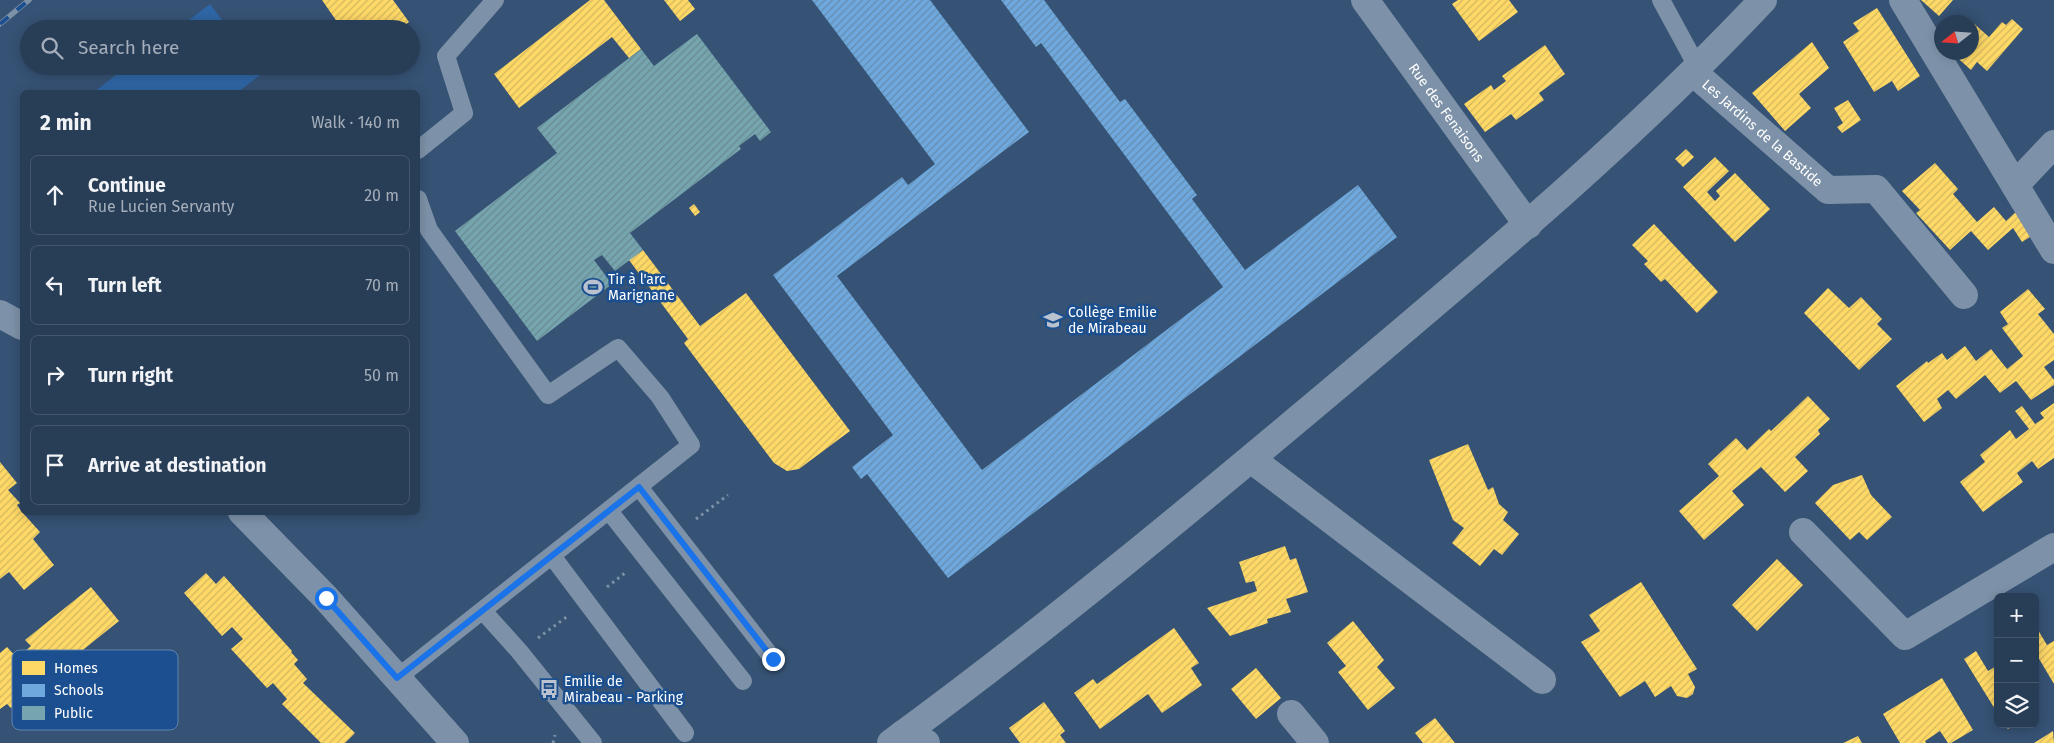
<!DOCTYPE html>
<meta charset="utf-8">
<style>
:root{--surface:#283e57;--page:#30455d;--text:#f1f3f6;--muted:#a5aeba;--line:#44576d}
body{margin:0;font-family:"Fira Sans",sans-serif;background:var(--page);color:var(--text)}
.controls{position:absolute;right:15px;bottom:15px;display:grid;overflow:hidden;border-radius:8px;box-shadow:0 2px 12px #0003}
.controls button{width:45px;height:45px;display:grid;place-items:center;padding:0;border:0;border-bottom:1px solid var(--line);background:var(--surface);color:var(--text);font:25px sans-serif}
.compass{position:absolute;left:1934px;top:15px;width:45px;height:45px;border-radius:50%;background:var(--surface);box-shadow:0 2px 12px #0003;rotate:253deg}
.stop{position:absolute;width:15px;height:15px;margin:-11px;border:4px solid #1a73e8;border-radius:50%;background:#fff}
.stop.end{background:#1a73e8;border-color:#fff;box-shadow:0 1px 5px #0008}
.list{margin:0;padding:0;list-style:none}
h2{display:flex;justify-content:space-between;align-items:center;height:65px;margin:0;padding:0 20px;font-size:21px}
h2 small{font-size:16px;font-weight:400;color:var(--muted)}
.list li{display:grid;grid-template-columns:32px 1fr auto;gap:15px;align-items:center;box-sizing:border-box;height:80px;margin:0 10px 10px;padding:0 10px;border:1px solid var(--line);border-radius:8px}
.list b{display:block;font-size:19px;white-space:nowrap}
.list p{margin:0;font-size:16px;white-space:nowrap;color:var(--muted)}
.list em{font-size:16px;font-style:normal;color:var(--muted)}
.icon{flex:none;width:28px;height:28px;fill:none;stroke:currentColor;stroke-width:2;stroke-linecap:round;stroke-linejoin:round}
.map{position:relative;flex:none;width:2054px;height:743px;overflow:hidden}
.search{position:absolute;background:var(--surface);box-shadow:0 2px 12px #0003;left:20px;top:20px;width:400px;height:55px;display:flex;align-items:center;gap:12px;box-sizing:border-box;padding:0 18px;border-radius:28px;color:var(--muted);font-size:19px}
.panel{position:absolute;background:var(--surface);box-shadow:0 2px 12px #0003;left:20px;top:90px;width:400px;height:425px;border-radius:8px}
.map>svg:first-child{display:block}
.green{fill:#2f66a5}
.homes{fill:url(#homes-hatch)}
.schools{fill:url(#schools-hatch)}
.public{fill:url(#public-hatch)}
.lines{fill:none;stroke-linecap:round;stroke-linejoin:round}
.path{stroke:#7d92a8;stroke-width:3;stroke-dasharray:2.5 4;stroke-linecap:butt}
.service{stroke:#7d92a8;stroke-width:18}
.minor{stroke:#7d92a8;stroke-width:28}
.tertiary{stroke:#7d92a8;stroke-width:28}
.rail-casing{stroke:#7e92a7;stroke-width:5.5}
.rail{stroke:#1b4f8f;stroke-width:4;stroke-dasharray:11;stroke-linecap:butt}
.route{stroke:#1a73e8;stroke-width:6}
.labels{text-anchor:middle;stroke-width:5;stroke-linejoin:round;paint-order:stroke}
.street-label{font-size:14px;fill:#fff;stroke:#1b4f8f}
.poi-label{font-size:14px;fill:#fff;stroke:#1b4f8f;text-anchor:start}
.key{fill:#1b4f8f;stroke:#5f84b1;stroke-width:1}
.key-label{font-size:14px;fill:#fff}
</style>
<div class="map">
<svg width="2054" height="743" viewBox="0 0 2054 743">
<defs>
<pattern id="homes-hatch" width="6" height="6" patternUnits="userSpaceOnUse" patternTransform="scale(1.25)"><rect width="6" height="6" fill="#ffd966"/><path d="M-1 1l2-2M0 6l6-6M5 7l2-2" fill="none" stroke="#d2b660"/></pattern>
<pattern id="schools-hatch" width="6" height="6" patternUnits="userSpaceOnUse" patternTransform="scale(1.25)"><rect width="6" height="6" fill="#6fa8dc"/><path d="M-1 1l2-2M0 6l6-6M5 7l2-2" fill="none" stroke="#648cb1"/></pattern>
<pattern id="public-hatch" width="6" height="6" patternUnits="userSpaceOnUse" patternTransform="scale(1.25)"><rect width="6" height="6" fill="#76a5af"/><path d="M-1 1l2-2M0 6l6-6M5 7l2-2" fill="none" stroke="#698a91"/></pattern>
</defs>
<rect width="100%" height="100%" fill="#365274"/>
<path class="green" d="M210,4L229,29H177Z
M128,66H257L263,73L238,92H94Z"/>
<path class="homes" d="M322,0H393L409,22L399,29H342Z
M590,0H604L641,49L629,58L612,37L519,108L494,74Z
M664,0H688L695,9L680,21Z
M1458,0H1509L1518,12L1479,41L1452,4Z
M1921,0H1953L1939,16Z
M1877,8L1920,76L1898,91L1892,81L1874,92L1843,42L1859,31L1853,23Z
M2012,19L2023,29L1987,71L1977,62L1971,70L1951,52H1972V22H1967L1970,20L1989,37L2002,22L2006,25Z
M1812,42L1829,68L1799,94L1811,108L1785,131L1752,93Z
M1545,45L1565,74L1539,93L1544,100L1516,120L1511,114L1485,132L1464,104L1491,85L1494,90L1506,81L1502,76Z
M1848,100L1861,120L1842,133L1837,127L1843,123L1834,108Z
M1686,149L1694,157L1683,167L1675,159Z
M1715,157L1729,171L1707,192L1715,201L1720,196L1716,191L1735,173L1770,209L1735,242L1683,187Z
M1935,163L1958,189L1953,194L1977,222L1994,207L2006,221L2019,209L2035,234L2022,242L2013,228L1988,250L1971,231L1950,250L1916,213L1920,210L1902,191Z
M694,204L700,212L695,216L689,208Z
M1654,224L1718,292L1697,313L1665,279L1661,282L1644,264L1648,261L1632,245Z
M643,250L700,326L746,293L850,431L799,469L787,471L774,463L684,343L688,339L629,260Z
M1828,288L1849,308L1861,297L1882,319L1877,324L1892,339L1859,370L1804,313Z
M2028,289L2045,309L2038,314L2054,334V360L2044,367L2054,380V385L2031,400L2016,381L2000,393L1985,375L1956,399L1948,390L1937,399L1942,408L1924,422L1896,386L1927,361L1928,363L1942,353L1947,360L1965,346L1976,361L1991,349L2007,369L2023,356L2002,328L2008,324L2000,312Z
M1808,396L1830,419L1818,430L1820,434L1795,457L1808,471L1785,492L1761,467L1732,491L1744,505L1704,540L1679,511L1719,476L1708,464L1736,438L1747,450L1769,429L1771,431Z
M2054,403V458L2038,469L2032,461L2017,473L2023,482L1983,512L1960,482L1985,462L1980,455L2010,430L2016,439L2029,429L2015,411L2022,406L2035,424L2044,418L2040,413Z
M1468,444L1488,490L1493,487L1499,504L1508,512L1503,520L1519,534L1502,555L1494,549L1480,566L1452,543L1464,528L1453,520L1429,460Z
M0,462L17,483L8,490L20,503L17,505L22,512L40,532L33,539L54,565L24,590L9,572L0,579Z
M1862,475L1871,495L1892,517L1867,540L1859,532L1850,540L1815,503L1833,485Z
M1285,546L1290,560L1296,558L1308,592L1286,599L1291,612L1267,619L1268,623L1230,636L1207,608L1257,591L1254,581L1246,583L1239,562Z
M1777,559L1803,585L1757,631L1732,605Z
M206,573L216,584L224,576L292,651L291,652L298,660L294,664L307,679L303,683L355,733L345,743H321L282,704L287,699L273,683L267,688L231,649L243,639L232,627L222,636L184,593Z
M1641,582L1697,669L1688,674L1695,687L1693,694L1687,698L1677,696L1671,686L1655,697L1645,681L1620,697L1581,642L1600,631L1589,615Z
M91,587L119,621L69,661L62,654L47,666L50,670L35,681L39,685L11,708L7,704L0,709V653L7,647L17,658L31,646L25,640Z
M1353,621L1384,660L1377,667L1395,688L1368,710L1338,672L1346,666L1327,643Z
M2035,625L2047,645L2054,641V684L2035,652Z
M1174,628L1199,663L1191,668L1202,685L1162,713L1148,694L1100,729L1074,693L1093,679L1097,684Z
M1976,651L1988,671L1998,665V714L1964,659Z
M1256,668L1281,698L1256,719L1231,689Z
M1942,678L1973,730L1951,743H1948L1940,731L1925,741L1926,743H1900L1883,714Z
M1044,702L1065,731L1060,735L1066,743H1020L1009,728Z
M1435,718L1455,743H1423L1415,733Z
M2004,724H2016L2008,729Z
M2053,731L2054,743H2034Z
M1858,736L1862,743H1843Z"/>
<path class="schools" d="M812,0H930L1029,132L837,276L982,470L1223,287L1041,43L1036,47L1001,0H1044L1120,102L1125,99L1197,195L1192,199L1245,270L1358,185L1397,237L948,578L867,474L861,479L852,467L893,435L773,275L902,177L908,185L935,164Z"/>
<path class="public" d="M697,34L771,132L760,141L755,134L739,146L741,149L630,233L643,250L615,271L602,255L594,260L612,284L537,341L455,231L557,153L537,128L641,49L654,66Z"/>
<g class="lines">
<path class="path" d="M696,519L728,495
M607,587L625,573
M538,638L568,616
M553,743L555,735"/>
<path class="service" d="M1661,0L1698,68
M418,150L464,113L446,56L495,0
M639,487L773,659
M609,511L743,681
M552,556L685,733
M483,611L519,651L593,743
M397,678L691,445L660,397L618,348L548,395L429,230L418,199"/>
<g class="minor">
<path id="s1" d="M1365,0L1528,225"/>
<path d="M1903,0L2054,250"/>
<path id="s2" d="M1694,73L1828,190L1876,189L1964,295"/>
<path d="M2015,185L2054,144"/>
<path d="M1251,459L1542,680"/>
<path d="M1803,532L1905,636L2054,547"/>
<path d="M1291,714L1315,743"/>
<path d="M903,734L926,743"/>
</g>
<path class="tertiary" d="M0,314L22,326
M242,512L326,598L455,743
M891,743C1051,626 1203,499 1354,372C1495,253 1636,135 1763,0"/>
<g class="rail-casing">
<path id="rail" d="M0,24L29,0"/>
</g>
<use href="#rail" class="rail"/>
</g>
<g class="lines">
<path class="route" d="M326,598L397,678L639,487L773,659"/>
</g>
<defs>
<g id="stadium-bare" transform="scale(1.5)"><path d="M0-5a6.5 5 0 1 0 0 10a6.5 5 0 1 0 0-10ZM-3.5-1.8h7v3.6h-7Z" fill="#b9c2ce" stroke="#1b4f8f" stroke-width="2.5" paint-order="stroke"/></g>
<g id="school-bare" transform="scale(1.5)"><path d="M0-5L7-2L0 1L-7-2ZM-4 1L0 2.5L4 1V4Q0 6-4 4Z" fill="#b9c2ce" stroke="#1b4f8f" stroke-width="2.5" paint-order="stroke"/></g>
<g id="bus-bare" transform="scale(1.5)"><path d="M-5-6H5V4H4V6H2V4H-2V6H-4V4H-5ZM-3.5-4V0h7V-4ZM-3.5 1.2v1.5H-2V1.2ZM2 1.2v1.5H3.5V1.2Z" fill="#b9c2ce" stroke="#1b4f8f" stroke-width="2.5" paint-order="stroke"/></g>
</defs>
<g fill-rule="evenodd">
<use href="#stadium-bare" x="593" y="287"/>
<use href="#school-bare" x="1053" y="320"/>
<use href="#bus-bare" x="549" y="689"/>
</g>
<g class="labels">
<g class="street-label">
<text dy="5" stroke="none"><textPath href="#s1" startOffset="139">Rue des Fenaisons</textPath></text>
<text dy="5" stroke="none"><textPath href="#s2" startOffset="91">Les Jardins de la Bastide</textPath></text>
</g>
<g class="poi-label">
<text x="608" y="284">Tir à l'arc<tspan x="608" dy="16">Marignane</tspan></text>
<text x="1068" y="317">Collège Emilie<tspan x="1068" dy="16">de Mirabeau</tspan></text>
<text x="564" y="686">Emilie de<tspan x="564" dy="16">Mirabeau - Parking</tspan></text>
</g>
</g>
<rect x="12" y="650" width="166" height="80" rx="8" class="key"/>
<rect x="22" y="661" width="23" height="14" fill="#ffd966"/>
<rect x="22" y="684" width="23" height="13" fill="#6fa8dc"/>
<rect x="22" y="706" width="23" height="14" fill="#76a5af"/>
<g class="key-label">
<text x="54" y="673">Homes</text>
<text x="54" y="695">Schools</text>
<text x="54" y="718">Public</text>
</g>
</svg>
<div class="controls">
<button>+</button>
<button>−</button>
<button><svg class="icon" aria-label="layers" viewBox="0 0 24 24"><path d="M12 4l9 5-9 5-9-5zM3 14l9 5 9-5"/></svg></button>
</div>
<svg class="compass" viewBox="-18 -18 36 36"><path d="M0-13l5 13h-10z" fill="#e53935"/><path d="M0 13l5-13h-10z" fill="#a5aeba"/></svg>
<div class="stop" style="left:326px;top:598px"></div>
<div class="stop end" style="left:773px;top:659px"></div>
<div class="search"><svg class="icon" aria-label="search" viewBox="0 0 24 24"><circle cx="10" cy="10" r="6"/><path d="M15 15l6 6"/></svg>Search here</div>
<section class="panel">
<h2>2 min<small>Walk · 140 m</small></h2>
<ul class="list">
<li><svg class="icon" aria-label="ahead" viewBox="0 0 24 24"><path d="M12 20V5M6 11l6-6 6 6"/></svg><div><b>Continue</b><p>Rue Lucien Servanty</p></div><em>20 m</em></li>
<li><svg class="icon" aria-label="left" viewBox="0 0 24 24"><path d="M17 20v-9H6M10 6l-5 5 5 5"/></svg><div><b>Turn left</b></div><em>70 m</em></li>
<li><svg class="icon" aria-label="right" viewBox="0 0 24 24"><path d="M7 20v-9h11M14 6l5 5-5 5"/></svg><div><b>Turn right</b></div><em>50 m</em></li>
<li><svg class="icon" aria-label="arrive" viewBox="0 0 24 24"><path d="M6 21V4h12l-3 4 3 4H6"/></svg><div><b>Arrive at destination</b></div></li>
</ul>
</section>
</div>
